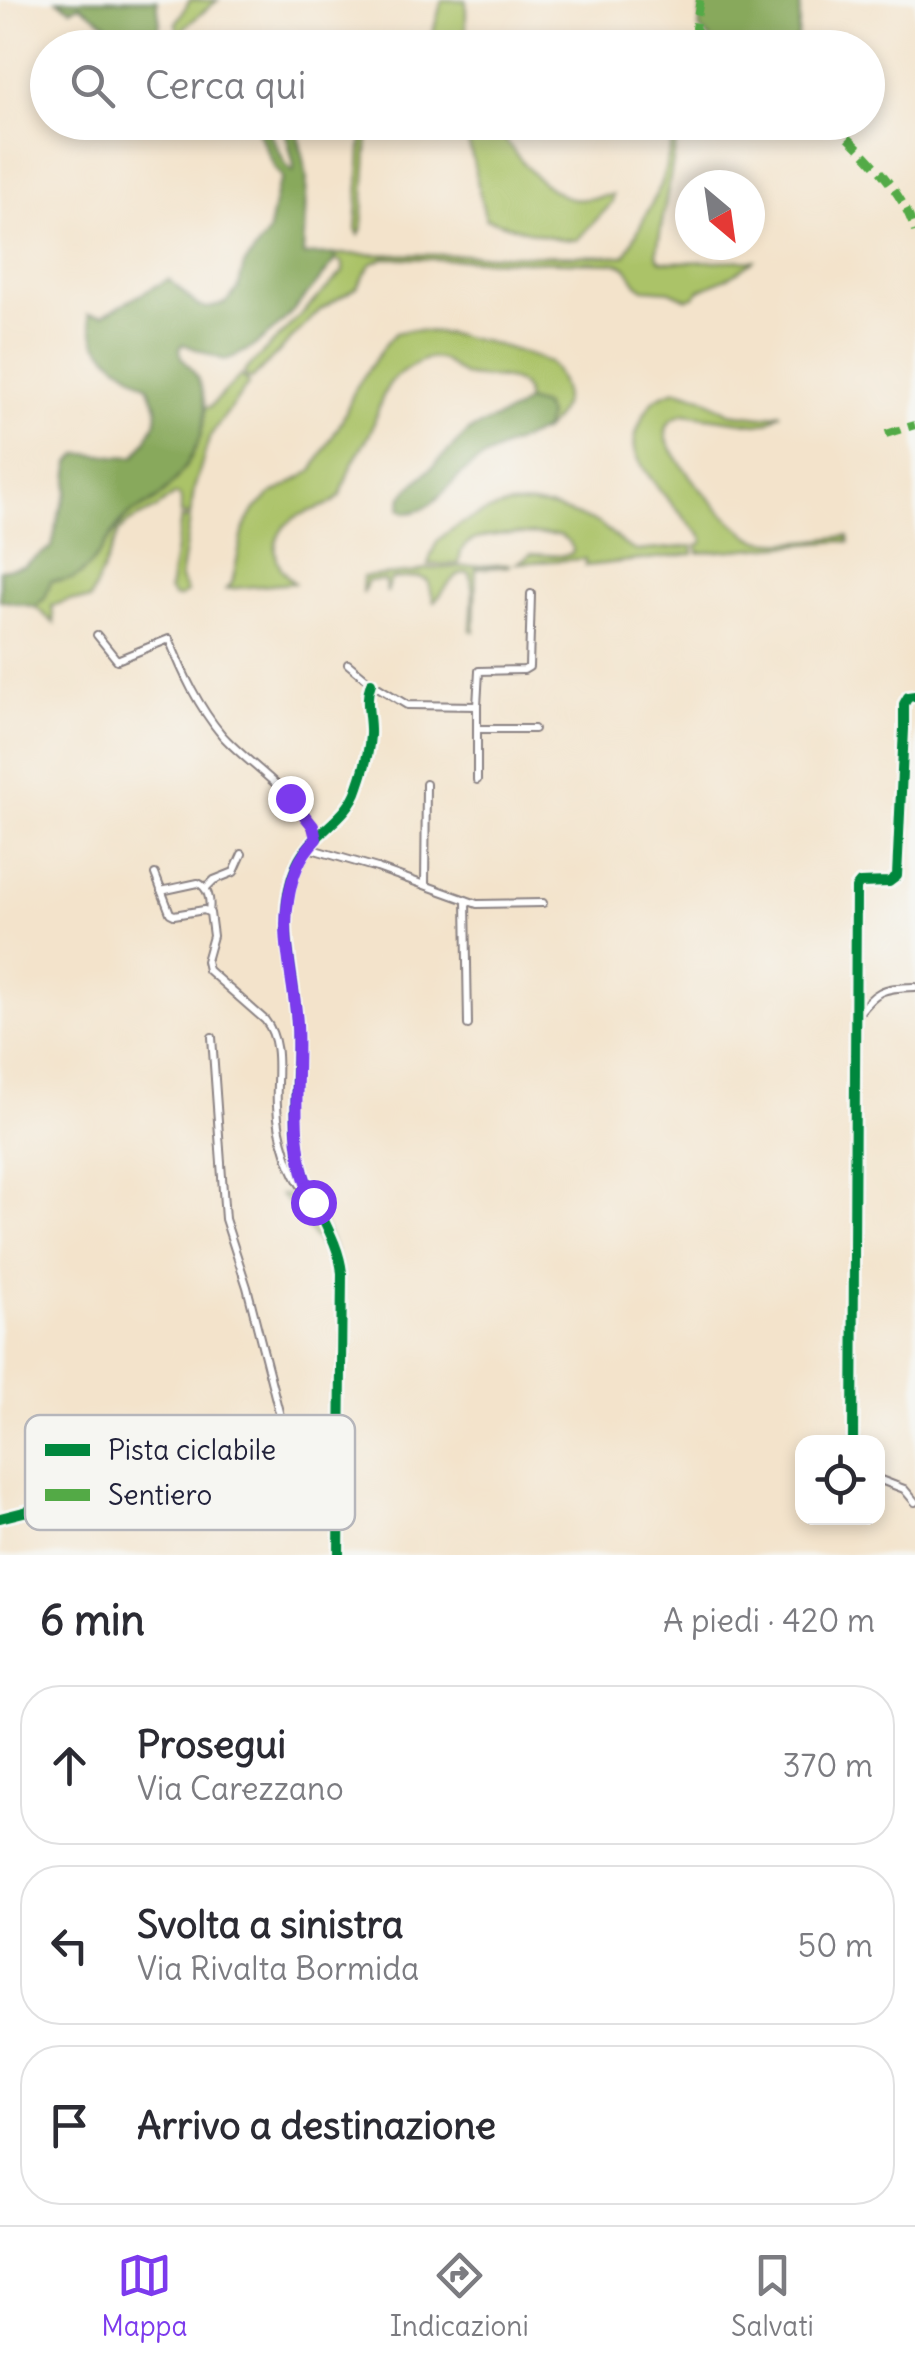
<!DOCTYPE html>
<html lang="it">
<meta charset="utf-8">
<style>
:root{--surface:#fff;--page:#f2f2f3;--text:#2b2b33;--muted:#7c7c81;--line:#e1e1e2;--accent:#7c3aed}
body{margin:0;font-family:Delius,sans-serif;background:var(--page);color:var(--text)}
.controls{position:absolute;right:30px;bottom:30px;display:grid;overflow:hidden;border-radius:20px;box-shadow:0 5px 15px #0003}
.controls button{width:90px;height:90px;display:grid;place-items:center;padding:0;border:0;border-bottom:2px solid var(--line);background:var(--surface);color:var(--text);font:50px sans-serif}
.compass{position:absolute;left:675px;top:170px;width:90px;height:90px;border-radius:50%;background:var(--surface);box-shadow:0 5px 15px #0003;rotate:151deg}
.stop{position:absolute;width:30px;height:30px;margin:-22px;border:8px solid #7c3aed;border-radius:50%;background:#fff}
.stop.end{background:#7c3aed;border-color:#fff;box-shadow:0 2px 10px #0008}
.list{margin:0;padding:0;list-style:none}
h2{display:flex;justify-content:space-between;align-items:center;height:130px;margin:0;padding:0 40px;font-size:42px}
h2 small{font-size:32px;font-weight:400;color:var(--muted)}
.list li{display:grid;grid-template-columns:65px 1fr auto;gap:30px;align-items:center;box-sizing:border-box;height:160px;margin:0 20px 20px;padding:0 20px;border:2px solid var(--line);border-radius:40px}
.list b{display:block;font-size:38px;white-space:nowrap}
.list p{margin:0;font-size:32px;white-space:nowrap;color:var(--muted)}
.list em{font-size:32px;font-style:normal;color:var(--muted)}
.icon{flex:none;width:55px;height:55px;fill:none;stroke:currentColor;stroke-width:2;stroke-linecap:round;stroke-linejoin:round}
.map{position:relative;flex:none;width:915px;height:1555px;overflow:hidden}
.search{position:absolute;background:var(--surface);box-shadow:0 5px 15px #0003;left:30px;right:30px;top:30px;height:110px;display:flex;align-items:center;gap:25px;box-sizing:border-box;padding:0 35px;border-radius:55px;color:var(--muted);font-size:38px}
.sheet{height:670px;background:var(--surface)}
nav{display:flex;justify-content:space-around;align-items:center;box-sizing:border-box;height:140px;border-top:2px solid var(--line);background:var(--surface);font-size:28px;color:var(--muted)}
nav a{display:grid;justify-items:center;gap:5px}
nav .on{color:var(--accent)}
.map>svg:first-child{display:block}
.green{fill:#abc368;stroke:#667252;stroke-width:2.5}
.forest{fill:#88a95c;stroke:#55664c;stroke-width:2.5}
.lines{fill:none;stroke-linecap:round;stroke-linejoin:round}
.minor-casing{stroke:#8a8283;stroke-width:10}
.minor{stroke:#fff;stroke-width:6}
.quiet{stroke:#53aa46;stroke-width:8;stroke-dasharray:15 8;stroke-linecap:butt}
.cycleway-casing{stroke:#f6f6f2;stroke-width:16}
.cycleway{stroke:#00873e;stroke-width:10}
.route{stroke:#7c3aed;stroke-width:12}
.key{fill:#f6f6f2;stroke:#b6b6bb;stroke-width:2.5}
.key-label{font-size:28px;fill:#22223b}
</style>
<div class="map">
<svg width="915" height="1555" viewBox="0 0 915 1555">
<rect width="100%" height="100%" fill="#f6f6f2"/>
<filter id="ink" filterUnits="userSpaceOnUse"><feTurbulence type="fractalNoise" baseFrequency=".01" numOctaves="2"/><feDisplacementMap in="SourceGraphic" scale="20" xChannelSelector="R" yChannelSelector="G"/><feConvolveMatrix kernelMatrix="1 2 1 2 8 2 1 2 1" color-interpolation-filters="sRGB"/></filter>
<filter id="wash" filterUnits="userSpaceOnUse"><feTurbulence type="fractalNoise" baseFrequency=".0048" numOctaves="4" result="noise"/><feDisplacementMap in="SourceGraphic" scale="40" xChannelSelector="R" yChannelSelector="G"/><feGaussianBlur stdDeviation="2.25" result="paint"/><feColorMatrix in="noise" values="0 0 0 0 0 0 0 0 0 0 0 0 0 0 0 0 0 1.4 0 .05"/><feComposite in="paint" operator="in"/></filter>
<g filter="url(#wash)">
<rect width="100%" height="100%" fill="#f3e3cb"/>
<path class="green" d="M190,0H218L186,26L181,35H178L176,23Z
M442,0H466V47H434L432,36Z
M461,123H493C512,149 538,190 573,199C584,201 601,196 613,195L612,203L577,240C544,239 517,227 486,219C476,187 475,154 461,123Z
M677,123H680L657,251L658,258L662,261L671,262L754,260L733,275L700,290L694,297L687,299L670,291L644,289L637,284L625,266L615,263L384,258L371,264L357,287L320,310L252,379L247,378L244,372L343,272V265L340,261H335L336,254L625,256L661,185Z
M365,130L368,136L362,228L359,235L356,230L362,134Z
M409,330C449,332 488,341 526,354C533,357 542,359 548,362C555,367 558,375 561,382C569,402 559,417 544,430L548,415L543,406L526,401C530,369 482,381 464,375C452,370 446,357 431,358C420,359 406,370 397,376C382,387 378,414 371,431C366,443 357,453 352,465C347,474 345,484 341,494C330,513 293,506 279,535C270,553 280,571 294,583L226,589L232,583L244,528L255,509L269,496L312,471L342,421L355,389L388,341L396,333Z
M241,375L249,383L210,436L194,489L190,516L181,514V500L179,495H174L157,508L128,523L119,532L90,600H69L52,606L54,623L35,607L45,598L51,581L73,579L91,564L127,516L156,500L198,444L205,407H210Z
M677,390L702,397L730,413L762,417L781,413L768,422L757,424L684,414C674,417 665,423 666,435C669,458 734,531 756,539C777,547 824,538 848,536L849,542L841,541L698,553L697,546L702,543L703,538C686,519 639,472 635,449C633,438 638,429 642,419C652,399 656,396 677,390Z
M530,504L552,507L599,523L625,545L636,551L693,546V554L585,566V559L517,563L531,554L564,556L572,553L573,549L568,541L560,535C539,535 476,528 463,548C460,552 460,558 459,564L428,565C431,555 434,544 442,537C455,525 489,509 506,506C513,504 522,505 530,504Z
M181,518L190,519L180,579L187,592L181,597H174L169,590Z
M509,564V566L476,569L474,631L471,630L473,593L470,573C451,571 446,592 434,602L428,581L419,577L391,579L387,593L385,580L368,581L362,594L363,577L416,572L425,569Z
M300,1194C323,1213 335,1247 340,1275H337C331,1258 321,1248 311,1233C301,1219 293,1207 280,1195Z"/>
<path class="forest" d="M57,0H157L160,24L152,47H119C115,24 97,19 80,5L71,9Z
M702,0H801L797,47H718L699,29Z
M254,123H265L287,166L293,172L294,166L286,134L294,123H299L298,133L307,178L303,255L336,254L335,261C308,294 266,350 224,360L183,344L180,348C180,360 189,364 195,374C200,381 205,402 205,410C204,444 182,477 158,498C148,506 134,509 125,518C107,536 97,566 74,578C68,581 58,580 51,581L45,598L35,607L0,600V570L23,566L52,547L59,514L67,493L70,462L79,454C99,453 116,458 135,456L146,441L156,421L157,407L148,386L115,363L96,343L88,314L103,315L169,279L198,306L209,308L225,303L238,289L244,265L268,234L277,189L283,178L275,168Z
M526,401L543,406L548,415L544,430C520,441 493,451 471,466C450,481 435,511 407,513L400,509L402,496L470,430L516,410Z"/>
</g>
<g filter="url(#ink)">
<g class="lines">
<g class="minor-casing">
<path id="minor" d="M97,635L117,660L169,639C183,674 198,706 222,735C246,763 310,803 316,838
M348,664L371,683L407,705L477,706V780
M477,706L479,671L524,670L529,667L531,594
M477,729H534
M308,848L377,868L477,904L543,903
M155,874L170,913L174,915L204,910L210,913L213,936L206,961L208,970L265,1020C284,1044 275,1078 277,1106C278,1132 290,1179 310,1196
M425,885L426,784
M206,888L214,880L234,872L242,854
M161,891L198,883C208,887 211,900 209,911
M466,900L468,1025
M855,1018C876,990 881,988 915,987
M212,1037L225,1219L247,1287L291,1459
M853,1442L856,888L860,883L889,882L897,876L904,729V704L908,697L915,696
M878,1479L904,1489L915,1502
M0,1518L221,1462L253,1459L340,1461
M339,1555L342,1273C338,1233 307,1201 300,1159C292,1116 298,1073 297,1030C296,975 273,916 297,864C311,833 348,820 358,787C364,770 369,753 370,735C371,716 364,701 371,683"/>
</g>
<use href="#minor" class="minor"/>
<path class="quiet" d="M700,0L695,28L712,48
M832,122C863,152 903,189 915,232
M886,434L915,425"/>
<g class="cycleway-casing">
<path id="cycleway" d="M853,1442L856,888L860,883L889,882L897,876L904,729V704L908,697L915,696
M0,1518L221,1462L253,1459L340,1461
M339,1555L342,1273C338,1233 307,1201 300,1159C292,1116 298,1073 297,1030C296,975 273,916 297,864C311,833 348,820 358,787C364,770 369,753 370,735C371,716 364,701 371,683"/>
</g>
<use href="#cycleway" class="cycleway"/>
</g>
</g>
<g class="lines" filter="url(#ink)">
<path class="route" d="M290,798L313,826L316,839C299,857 292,875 288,901C281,942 295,984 297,1025C300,1084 287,1145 313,1202"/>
</g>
<rect x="25" y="1415" width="330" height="115" rx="15" class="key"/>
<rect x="45" y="1444" width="45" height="12" fill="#00873e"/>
<rect x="45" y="1489" width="45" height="12" fill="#53aa46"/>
<g class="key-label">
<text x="108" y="1460">Pista ciclabile</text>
<text x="108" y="1505">Sentiero</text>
</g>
</svg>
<div class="controls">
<button><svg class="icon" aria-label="locate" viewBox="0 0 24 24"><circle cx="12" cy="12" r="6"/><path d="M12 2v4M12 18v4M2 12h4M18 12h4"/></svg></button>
</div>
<svg class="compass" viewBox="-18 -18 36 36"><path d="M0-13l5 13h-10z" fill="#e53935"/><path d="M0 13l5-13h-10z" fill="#7c7c81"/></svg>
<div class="stop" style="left:313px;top:1202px"></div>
<div class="stop end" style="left:290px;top:798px"></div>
<div class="search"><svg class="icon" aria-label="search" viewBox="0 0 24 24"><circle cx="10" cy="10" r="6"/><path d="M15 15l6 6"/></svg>Cerca qui</div>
</div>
<section class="sheet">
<h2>6 min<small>A piedi · 420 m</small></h2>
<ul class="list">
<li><svg class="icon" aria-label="ahead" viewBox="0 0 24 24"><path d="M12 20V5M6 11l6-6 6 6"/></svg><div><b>Prosegui</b><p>Via Carezzano</p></div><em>370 m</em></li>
<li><svg class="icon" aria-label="left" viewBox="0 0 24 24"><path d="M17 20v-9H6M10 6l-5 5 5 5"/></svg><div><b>Svolta a sinistra</b><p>Via Rivalta Bormida</p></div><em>50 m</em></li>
<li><svg class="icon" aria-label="arrive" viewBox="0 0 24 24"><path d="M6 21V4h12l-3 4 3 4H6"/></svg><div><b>Arrivo a destinazione</b></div></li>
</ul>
</section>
<nav>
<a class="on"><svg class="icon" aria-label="map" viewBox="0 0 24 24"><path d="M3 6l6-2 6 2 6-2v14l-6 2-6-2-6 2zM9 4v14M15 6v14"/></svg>Mappa</a>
<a><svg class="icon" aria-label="directions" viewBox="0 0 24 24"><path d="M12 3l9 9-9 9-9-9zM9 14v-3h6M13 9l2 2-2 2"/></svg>Indicazioni</a>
<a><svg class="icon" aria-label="saved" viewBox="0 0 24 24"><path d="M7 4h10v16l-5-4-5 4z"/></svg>Salvati</a>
</nav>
